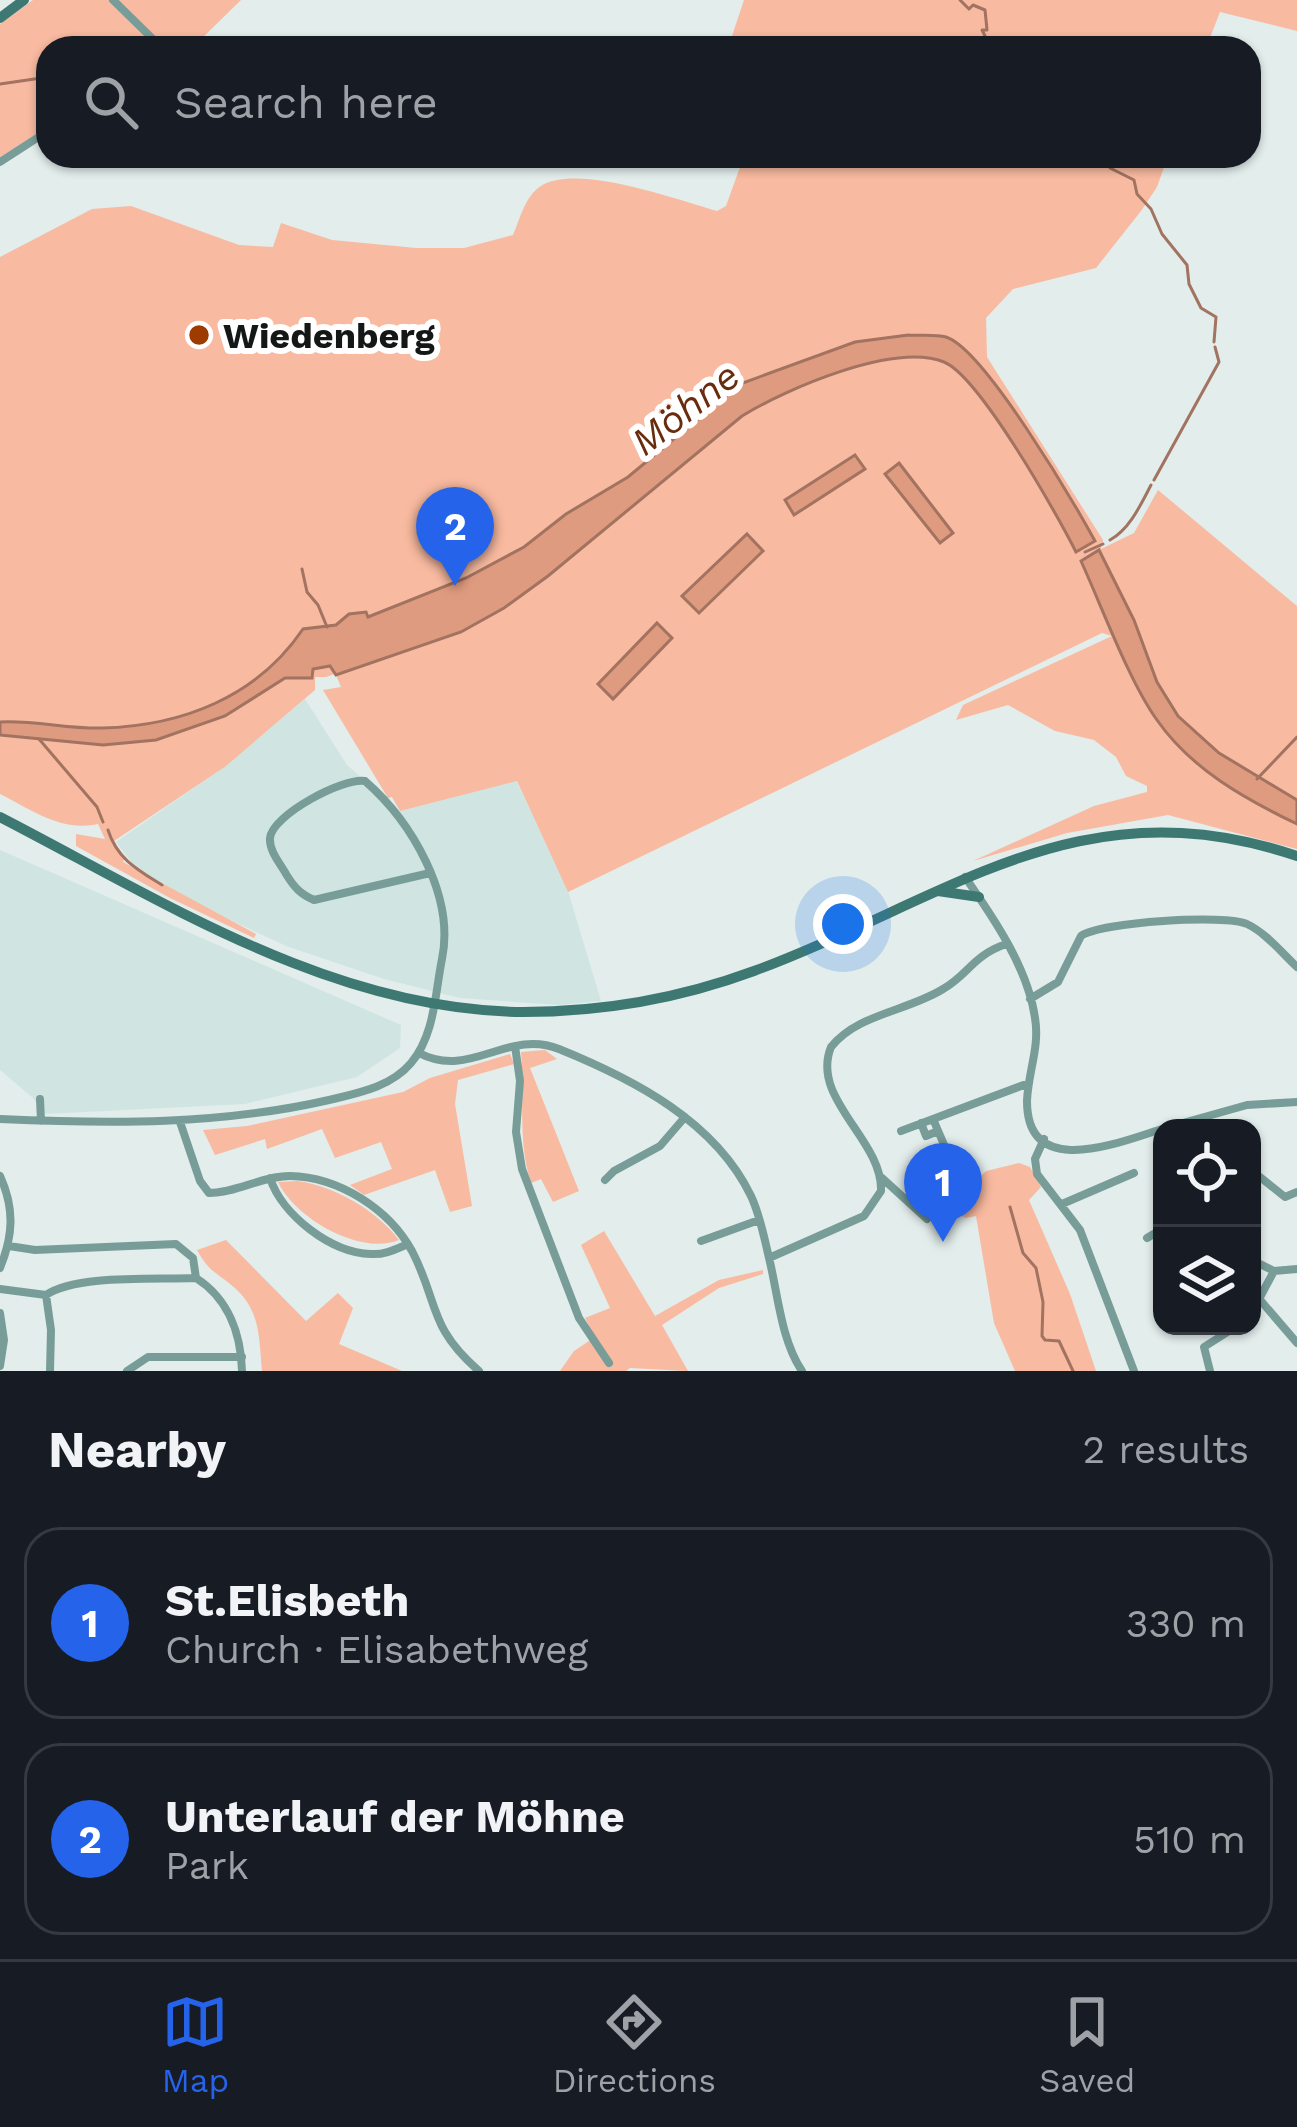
<!DOCTYPE html>
<meta charset="utf-8">
<style>
:root{--surface:#171b24;--page:#20242c;--text:#f1f3f6;--muted:#9ea1a6;--line:#363941;--accent:#2563eb}
body{margin:0;font-family:"Work Sans",sans-serif;background:var(--page);color:var(--text)}
.controls{position:absolute;right:36px;bottom:36px;display:grid;overflow:hidden;border-radius:24px;box-shadow:0 3px 9px #0004}
.controls button{width:108px;height:108px;display:grid;place-items:center;padding:0;border:0;border-bottom:3px solid var(--line);background:var(--surface);color:var(--text);font:60px sans-serif}
.you{position:absolute;left:843px;top:924px;width:42px;height:42px;margin:-30px;border:9px solid #fff;border-radius:50%;background:#1a73e8;box-shadow:0 0 0 18px #1a73e833}
.badge{display:grid;place-items:center;width:78px;height:78px;border-radius:50%;background:var(--accent);color:#fff;font-size:39px;font-weight:700}
.pin{position:absolute;translate:-50% -99px;filter:drop-shadow(0 3px 6px #0008)}
.pin::after{content:'';position:absolute;top:63px;width:42px;height:36px;background:inherit;clip-path:polygon(0 0,100% 0,50% 100%)}
.list{margin:0;padding:0;list-style:none}
h2{display:flex;justify-content:space-between;align-items:center;height:156px;margin:0;padding:0 48px;font-size:51px}
h2 small{font-size:39px;font-weight:400;color:var(--muted)}
.list li{display:grid;grid-template-columns:78px 1fr auto;gap:36px;align-items:center;box-sizing:border-box;height:192px;margin:0 24px 24px;padding:0 24px;border:3px solid var(--line);border-radius:36px}
.list b{display:block;font-size:45px;white-space:nowrap}
.list p{margin:0;font-size:39px;white-space:nowrap;color:var(--muted)}
.list em{font-size:39px;font-style:normal;color:var(--muted)}
.icon{flex:none;width:66px;height:66px;fill:none;stroke:currentColor;stroke-width:2;stroke-linecap:round;stroke-linejoin:round}
.map{position:relative;flex:none;width:1297px;height:1371px;overflow:hidden}
.search{position:absolute;background:var(--surface);box-shadow:0 3px 9px #0004;left:36px;right:36px;top:36px;height:132px;display:flex;align-items:center;gap:30px;box-sizing:border-box;padding:0 42px;border-radius:36px;color:var(--muted);font-size:45px}
.sheet{height:588px;background:var(--surface)}
nav{display:flex;justify-content:space-around;align-items:center;box-sizing:border-box;height:168px;border-top:3px solid var(--line);background:var(--surface);font-size:33px;color:var(--muted)}
nav a{display:grid;justify-items:center;gap:6px}
nav .on{color:var(--accent)}
.map>svg:first-child{display:block}
.built{fill:#d0e5e2}
.green{fill:#f8baa0}
.water{fill:#df9b7f;stroke:#a27360;stroke-width:3}
.lines{fill:none;stroke-linecap:round;stroke-linejoin:round}
.stream{stroke:#a27360;stroke-width:3}
.street{stroke:#789d99;stroke-width:8}
.secondary{stroke:#3d7872;stroke-width:10}
.poi-dot{fill:#9e3b00;stroke:#fff;stroke-width:4.5}
.labels{text-anchor:middle;stroke-width:12;stroke-linejoin:round;paint-order:stroke}
.poi-label{font-size:36px;font-weight:bold;fill:#131716;stroke:#fff;text-anchor:start}
.water-label{font-size:39px;font-style:italic;fill:#692c0e;stroke:#fff}
</style>
<div class="map">
<svg width="1297" height="1371" viewBox="0 0 1297 1371">
<rect width="100%" height="100%" fill="#e2edec"/>
<path class="built" d="M305,699L347,765L400,811L516,780L568,891L601,1001L559,1005L460,998L384,979L286,946L201,906L135,867L116,842L228,764Z
M0,850L401,1025L400,1048L357,1077L245,1104L43,1114L33,1098L0,1070Z"/>
<path class="green" d="M33,0H109L157,48H48V127L0,157V24Z
M116,0H241L192,48H166Z
M744,0H1297V31L1220,12L1206,48H728Z
M744,156H1168L1157,187L1141,211L1096,268L1013,289L986,318L987,357L1103,540L1101,549L1134,533L1158,490L1297,606V800L1219,753L1178,716L1157,682L1134,620L1101,554L1145,686L1274,813L1297,825V849L1168,815L1067,833L973,861L1094,806L1147,792V786L1126,776L1116,757L1094,740L1055,731L1008,705L956,720L963,705L1112,636L1102,633L568,892L517,781L400,811L392,797L388,798L323,690L341,687L336,675L475,624L326,677H315V690L226,766L114,841L125,858L123,862L256,934L254,938L170,898L76,846V834L105,839L98,824C61,832 32,810 0,794V257L92,209L131,206L239,245L273,247L281,223L332,240L416,248H464L513,235C520,219 525,196 541,186C577,163 677,200 717,211L726,206Z
M545,1050L557,1059L530,1068L579,1191L553,1202L541,1179L531,1183C517,1139 525,1097 521,1052Z
M510,1054L514,1064L458,1080L455,1104L472,1206L450,1212L435,1170L364,1195L350,1185L392,1169L381,1142L335,1158L322,1129L267,1149L265,1139L215,1155L203,1130L247,1126L403,1092L430,1078Z
M1019,1163L1030,1167L1041,1187L1029,1200L1070,1294L1096,1371H1015L994,1323L976,1216L966,1218L947,1209L986,1171Z
M298,1181C336,1187 376,1210 399,1240C360,1256 295,1218 278,1182Z
M604,1231L655,1316L719,1280L763,1270V1274L719,1288L662,1325L688,1371L630,1368L626,1371H560L574,1351L595,1337L585,1318L610,1308L581,1245Z
M226,1240L306,1321L338,1293L353,1308L339,1344L402,1371H262C259,1340 261,1313 237,1290C219,1273 210,1274 197,1250Z"/>
<path class="water" d="M908,335C919,336 935,334 946,337C984,349 1073,501 1095,541L1076,552C1057,514 979,376 944,362C894,342 786,389 742,416L548,576L504,608L461,632L336,675L330,666L313,669L312,678H285L225,716L156,740L103,745L0,735V722C34,720 68,729 102,728C182,726 257,697 303,629L336,625L349,614L366,612L368,617L466,578L524,547L566,514L628,477L740,384L855,342Z
M855,455L865,469L794,515L785,500Z
M899,463L953,533L940,543L885,474Z
M747,534L763,551L699,613L682,596Z
M1099,550L1134,620L1157,682L1178,716L1219,753L1297,800V824C1245,799 1191,769 1157,720C1129,681 1102,607 1081,561Z
M657,623L672,638L613,699L598,684Z"/>
<g class="lines">
<path class="stream" d="M960,0L969,9L973,5L985,10L987,30H982L991,48
M0,84L48,77
M1106,156L1103,158L1110,168L1134,180L1137,194L1151,209L1162,234L1187,265L1189,284L1201,308L1216,317L1214,342
M1154,480L1219,362L1215,347
M1110,540C1130,529 1141,504 1151,485
M1085,552L1103,544
M302,569L307,592L318,605L327,627
M39,739L97,807L103,822
M1257,779L1297,737
M108,830C117,859 138,870 162,885
M1010,1207L1023,1253L1036,1268L1043,1302L1042,1336L1045,1340L1059,1341L1073,1371"/>
<path class="street" d="M113,0L162,48
M0,162L48,131
M965,877C993,917 1028,968 1035,1018C1040,1047 1028,1072 1027,1101C1027,1181 1120,1142 1162,1129
M1030,999L1058,982L1081,936C1100,922 1226,914 1247,924C1266,933 1282,953 1297,967
M515,1046L520,1081L516,1132L522,1169L579,1318L609,1363
M419,1053C470,1080 508,1028 559,1049C633,1079 715,1121 751,1196C760,1215 764,1237 769,1258C778,1294 781,1340 802,1371
M40,1099L41,1121
M0,1119C111,1124 220,1125 329,1100C358,1093 391,1087 411,1063C435,1035 435,993 442,959C455,896 412,822 365,781C344,777 272,815 270,838C269,851 280,863 286,874C294,887 300,894 314,900L430,873
M933,1119L954,1168
M180,1122L200,1181L209,1193C236,1193 262,1176 290,1176C339,1177 389,1209 412,1251C439,1303 428,1327 479,1371
M921,1123L926,1136L938,1131
M1165,1128L1247,1105L1297,1102
M901,1131L1029,1083
M1044,1139L1035,1159L1037,1174L1080,1230L1134,1371
M0,1176C15,1209 13,1236 0,1268
M1260,1177L1285,1197L1297,1192
M270,1178C282,1215 331,1253 371,1254C385,1255 396,1249 408,1244
M882,1178L927,1219
M605,1180L614,1171L660,1146L685,1117
M1062,1204L1134,1173
M1147,1238L1162,1229
M701,1241L759,1220
M9,1246L35,1250L176,1244L193,1258L196,1278
M769,1258L864,1216L881,1191C883,1140 810,1099 831,1047C857,1014 908,1011 943,989C969,974 972,956 1006,944
M1252,1260L1274,1271L1297,1269
M0,1289L46,1295C77,1274 157,1280 196,1278C229,1299 241,1335 242,1371
M46,1295L51,1330L50,1371
M1261,1301L1297,1343
M1252,1312L1274,1271
M0,1313L4,1340L0,1366
M127,1371L148,1357H242
M1210,1371L1204,1347L1237,1326"/>
<path class="secondary" d="M0,18L24,0
M0,817C163,901 333,1011 523,1012C602,1012 681,998 754,971C948,900 1077,782 1297,856
M938,891L979,897"/>
</g>
<circle class="poi-dot" cx="199" cy="335" r="12"/>
<g class="labels">
<g class="poi-label">
<text x="223" y="348">Wiedenberg</text>
</g>
<g class="water-label">
<text transform="translate(685 408) rotate(-38)" y="14">Möhne</text>
</g>
</g>
</svg>
<div class="controls">
<button><svg class="icon" aria-label="locate" viewBox="0 0 24 24"><circle cx="12" cy="12" r="6"/><path d="M12 2v4M12 18v4M2 12h4M18 12h4"/></svg></button>
<button><svg class="icon" aria-label="layers" viewBox="0 0 24 24"><path d="M12 4l9 5-9 5-9-5zM3 14l9 5 9-5"/></svg></button>
</div>
<div class="you"></div>
<div class="pin badge" style="left:943px;top:1242px">1</div>
<div class="pin badge" style="left:455px;top:586px">2</div>
<div class="search"><svg class="icon" aria-label="search" viewBox="0 0 24 24"><circle cx="10" cy="10" r="6"/><path d="M15 15l6 6"/></svg>Search here</div>
</div>
<section class="sheet">
<h2>Nearby<small>2 results</small></h2>
<ul class="list">
<li><span class="badge">1</span><div><b>St.Elisbeth</b><p>Church · Elisabethweg</p></div><em>330 m</em></li>
<li><span class="badge">2</span><div><b>Unterlauf der Möhne</b><p>Park</p></div><em>510 m</em></li>
</ul>
</section>
<nav>
<a class="on"><svg class="icon" aria-label="map" viewBox="0 0 24 24"><path d="M3 6l6-2 6 2 6-2v14l-6 2-6-2-6 2zM9 4v14M15 6v14"/></svg>Map</a>
<a><svg class="icon" aria-label="directions" viewBox="0 0 24 24"><path d="M12 3l9 9-9 9-9-9zM9 14v-3h6M13 9l2 2-2 2"/></svg>Directions</a>
<a><svg class="icon" aria-label="saved" viewBox="0 0 24 24"><path d="M7 4h10v16l-5-4-5 4z"/></svg>Saved</a>
</nav>
